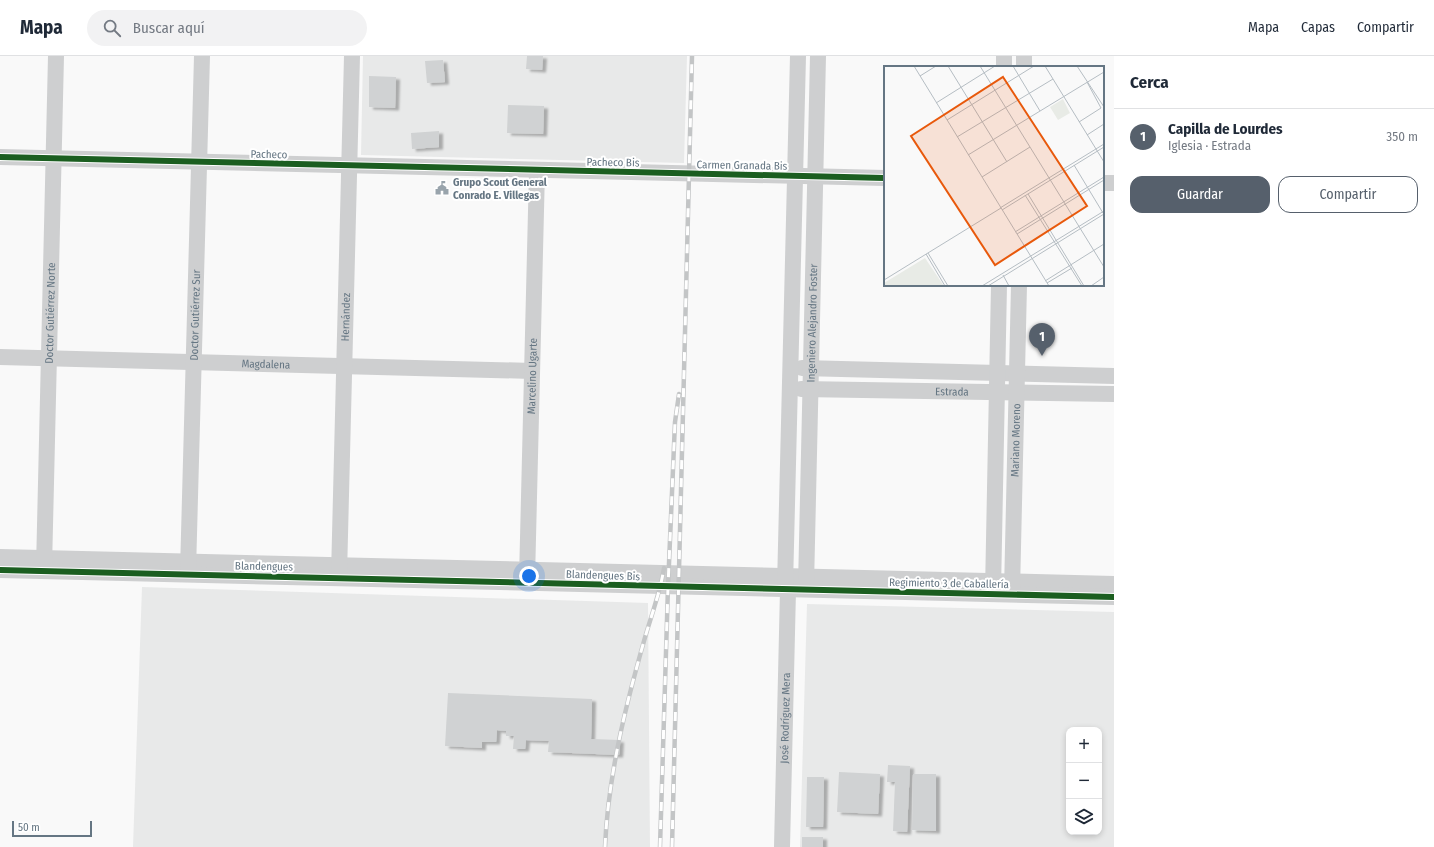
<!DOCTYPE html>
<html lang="es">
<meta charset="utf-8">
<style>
:root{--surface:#fff;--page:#f2f2f3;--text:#1f2937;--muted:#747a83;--line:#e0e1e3;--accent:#56606c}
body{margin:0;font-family:"Fira Sans Condensed",sans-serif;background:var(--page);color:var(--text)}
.controls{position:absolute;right:12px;bottom:12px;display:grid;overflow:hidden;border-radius:8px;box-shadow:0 2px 6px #0003}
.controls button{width:36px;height:36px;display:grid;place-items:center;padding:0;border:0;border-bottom:1px solid var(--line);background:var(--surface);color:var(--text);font:20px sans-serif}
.scale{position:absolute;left:12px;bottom:10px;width:80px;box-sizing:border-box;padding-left:4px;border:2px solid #657683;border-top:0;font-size:11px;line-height:14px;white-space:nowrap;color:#657683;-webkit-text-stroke:3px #fff;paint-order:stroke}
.you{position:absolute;left:529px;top:520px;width:14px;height:14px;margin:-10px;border:3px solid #fff;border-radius:50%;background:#1a73e8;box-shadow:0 0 0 6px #1a73e833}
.badge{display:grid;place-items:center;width:26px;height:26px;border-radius:50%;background:var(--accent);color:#fff;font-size:13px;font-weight:700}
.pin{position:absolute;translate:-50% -33px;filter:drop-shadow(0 1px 2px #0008)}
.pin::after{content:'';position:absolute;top:21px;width:14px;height:12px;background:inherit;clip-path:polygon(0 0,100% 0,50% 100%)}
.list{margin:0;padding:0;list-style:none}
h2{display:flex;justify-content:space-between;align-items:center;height:52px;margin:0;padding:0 16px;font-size:17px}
h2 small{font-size:13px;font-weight:400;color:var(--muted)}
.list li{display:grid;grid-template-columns:26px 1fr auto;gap:12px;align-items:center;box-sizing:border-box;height:56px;padding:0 16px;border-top:1px solid var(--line)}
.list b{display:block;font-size:15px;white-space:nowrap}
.list p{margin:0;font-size:13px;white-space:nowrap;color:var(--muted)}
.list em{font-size:13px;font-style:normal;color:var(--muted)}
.actions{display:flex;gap:8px;padding:12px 16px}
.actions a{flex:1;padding:9px 0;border:1px solid var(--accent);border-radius:12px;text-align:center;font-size:14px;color:var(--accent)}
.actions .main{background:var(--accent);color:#fff}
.icon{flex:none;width:22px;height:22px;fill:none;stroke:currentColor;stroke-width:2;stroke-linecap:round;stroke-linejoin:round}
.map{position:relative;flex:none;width:1114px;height:791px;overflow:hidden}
header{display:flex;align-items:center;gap:24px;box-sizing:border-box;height:56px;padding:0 20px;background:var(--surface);border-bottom:1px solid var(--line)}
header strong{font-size:19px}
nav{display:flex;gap:22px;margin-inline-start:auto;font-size:14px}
.search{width:280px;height:36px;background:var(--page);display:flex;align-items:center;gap:10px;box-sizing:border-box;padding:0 14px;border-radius:22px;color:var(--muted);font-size:15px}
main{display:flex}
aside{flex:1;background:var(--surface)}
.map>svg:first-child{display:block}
.built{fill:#e8e9e9;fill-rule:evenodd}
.building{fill:#d0d2d3;filter:url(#shadow)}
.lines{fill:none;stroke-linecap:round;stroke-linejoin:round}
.minor{stroke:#cecfd0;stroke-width:16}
.rail-casing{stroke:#c3c5c6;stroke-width:4.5}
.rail{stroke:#fff;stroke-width:3;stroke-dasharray:9;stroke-linecap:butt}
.cycleway-casing{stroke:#fff;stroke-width:8}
.cycleway{stroke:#1b5e20;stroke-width:6}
.labels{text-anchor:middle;stroke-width:4;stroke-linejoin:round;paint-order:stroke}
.street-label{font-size:11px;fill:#657683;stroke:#fff}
.poi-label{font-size:11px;font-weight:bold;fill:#657683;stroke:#fff;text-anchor:start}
.inset-road{fill:none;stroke:#b5bdc3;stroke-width:1}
.view{fill:#e8590c;fill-opacity:0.15;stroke:#e8590c;stroke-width:2}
.inset-edge{fill:none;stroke:#657683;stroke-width:2}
</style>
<header>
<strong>Mapa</strong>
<div class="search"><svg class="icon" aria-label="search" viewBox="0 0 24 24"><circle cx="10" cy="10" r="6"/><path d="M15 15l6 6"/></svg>Buscar aquí</div>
<nav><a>Mapa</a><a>Capas</a><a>Compartir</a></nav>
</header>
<main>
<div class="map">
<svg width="1114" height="791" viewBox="0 0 1114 791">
<defs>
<filter id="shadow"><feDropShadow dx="4" dy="2.5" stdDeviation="1" flood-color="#0004"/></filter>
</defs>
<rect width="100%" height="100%" fill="#f9f9f9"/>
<path class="built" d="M363,0H687L684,107L361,99Z
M142,531L648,547L650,791H133Z
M807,548L1114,556V791H800ZM1069,674H1099V776H1069Z"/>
<path class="building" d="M527,0H543L542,14L526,13Z
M443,4L445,26L427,27L425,5Z
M369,20L396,21L395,52L369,51Z
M508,49L544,50L543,78L507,77Z
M439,75V91L412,93L411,77Z
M448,637L592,643L591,683L620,684L619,699L548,696L549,685L526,684L525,693H513L514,680H506V675L497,674L496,686H482V692L445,690Z
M888,709L910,710L907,776L893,775L895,726H887Z
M839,716L880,718L878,758L837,756Z
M913,718H936V775L912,774Z
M807,721H824L823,771H806Z
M802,781H823V791H802Z"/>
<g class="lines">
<g class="minor">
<path d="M1004,11V0"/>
<path d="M1024,11V0"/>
<path d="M0,101L885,122"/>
<path d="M1103,127H1114"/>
<path id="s1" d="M0,301L532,315"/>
<path d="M802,312L1114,320"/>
<path id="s2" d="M801,333L1114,338"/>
<path d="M0,501L1114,528"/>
<path id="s3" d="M44,512L56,0"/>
<path d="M0,514L1114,541"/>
<path id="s4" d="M188,515L202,0"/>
<path id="s5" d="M339,519L352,0"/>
<path id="s6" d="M527,523L537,114"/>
<path d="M785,530L798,0"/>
<path id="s7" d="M806,530L818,0"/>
<path d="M993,535L999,229"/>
<path id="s8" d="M1012,535L1019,229"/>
<path id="s9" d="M782,791L788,534"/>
</g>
<g class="rail-casing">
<path id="rail" d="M605,791C608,721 625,652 644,585C651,560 660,537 664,512
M660,791L668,531L675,366L679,338
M672,791L692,0"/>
</g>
<use href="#rail" class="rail"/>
<g class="cycleway-casing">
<path id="cycleway" d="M0,101L885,122
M0,514L1114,541"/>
</g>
<use href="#cycleway" class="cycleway"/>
</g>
<defs>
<g id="civic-bare" transform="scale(1.08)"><path d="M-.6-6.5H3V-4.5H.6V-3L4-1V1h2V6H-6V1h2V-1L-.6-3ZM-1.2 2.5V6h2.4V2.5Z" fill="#99a4ac" stroke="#fff" stroke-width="2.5" paint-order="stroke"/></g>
</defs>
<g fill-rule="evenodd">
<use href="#civic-bare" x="442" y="132"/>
</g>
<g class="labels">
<g class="street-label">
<text transform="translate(269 98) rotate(1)" y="4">Pacheco</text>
<text transform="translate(613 106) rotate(1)" y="4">Pacheco Bis</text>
<text transform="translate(742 109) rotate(1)" y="4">Carmen Granada Bis</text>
<text dy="4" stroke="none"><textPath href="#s3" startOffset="255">Doctor Gutiérrez Norte</textPath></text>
<text dy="4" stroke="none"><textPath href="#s4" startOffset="256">Doctor Gutiérrez Sur</textPath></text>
<text dy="4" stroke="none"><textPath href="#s5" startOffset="258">Hernández</textPath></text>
<text dy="4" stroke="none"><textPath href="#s7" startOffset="263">Ingeniero Alejandro Foster</textPath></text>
<text dy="4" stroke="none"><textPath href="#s1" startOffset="266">Magdalena</textPath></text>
<text dy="4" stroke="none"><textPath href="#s6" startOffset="203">Marcelino Ugarte</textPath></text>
<text dy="4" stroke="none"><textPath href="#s2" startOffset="151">Estrada</textPath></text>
<text dy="4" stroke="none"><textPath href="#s8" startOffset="151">Mariano Moreno</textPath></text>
<text transform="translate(264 510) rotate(1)" y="4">Blandengues</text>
<text transform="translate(603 519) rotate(2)" y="4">Blandengues Bis</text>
<text transform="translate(949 527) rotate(1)" y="4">Regimiento 3 de Caballería</text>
<text dy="4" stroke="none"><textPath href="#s9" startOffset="129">José Rodríguez Mera</textPath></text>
</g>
<g class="poi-label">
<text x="453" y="130">Grupo Scout General<tspan x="453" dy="13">Conrado E. Villegas</tspan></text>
</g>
</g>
<g transform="translate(884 10)">
<rect width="220" height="220" fill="#f9f9f9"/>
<path d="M179,33L186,47L174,54L166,41ZM41,192L60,220H0V217Z" fill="#e8ebe6"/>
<path class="inset-road" d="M30,0L165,220M64,0L123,96M96,0L220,201M129,0L156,45M161,0L220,96M193,0L220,41M36,10L52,0M203,16L217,42M52,37L111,0M63,54L150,0M195,56L217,42M203,69L220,58M73,71L169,13M84,89L220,6M190,99L219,147M98,111L146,81M144,128L200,220M141,129L198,220M116,142L220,78M118,144L220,81M131,166L220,111M133,168L220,114M44,187L64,220M42,188L61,220M119,209L125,220M0,214L117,142M161,215L220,178M163,217L188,202M98,220L220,145M104,220L220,148M207,220L220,211"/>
<path class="view" d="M119,11L203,140L111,199L27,70Z"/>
<rect width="220" height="220" class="inset-edge"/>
</g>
</svg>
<div class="controls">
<button>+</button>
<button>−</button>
<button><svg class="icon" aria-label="layers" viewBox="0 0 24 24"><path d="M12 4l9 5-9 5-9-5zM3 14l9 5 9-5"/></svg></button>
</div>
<div class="scale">50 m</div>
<div class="you"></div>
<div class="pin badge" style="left:1042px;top:300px">1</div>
</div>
<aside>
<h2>Cerca<small></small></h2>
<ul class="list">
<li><span class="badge">1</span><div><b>Capilla de Lourdes</b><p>Iglesia · Estrada</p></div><em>350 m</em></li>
</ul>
<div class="actions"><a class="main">Guardar</a><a>Compartir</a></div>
</aside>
</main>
